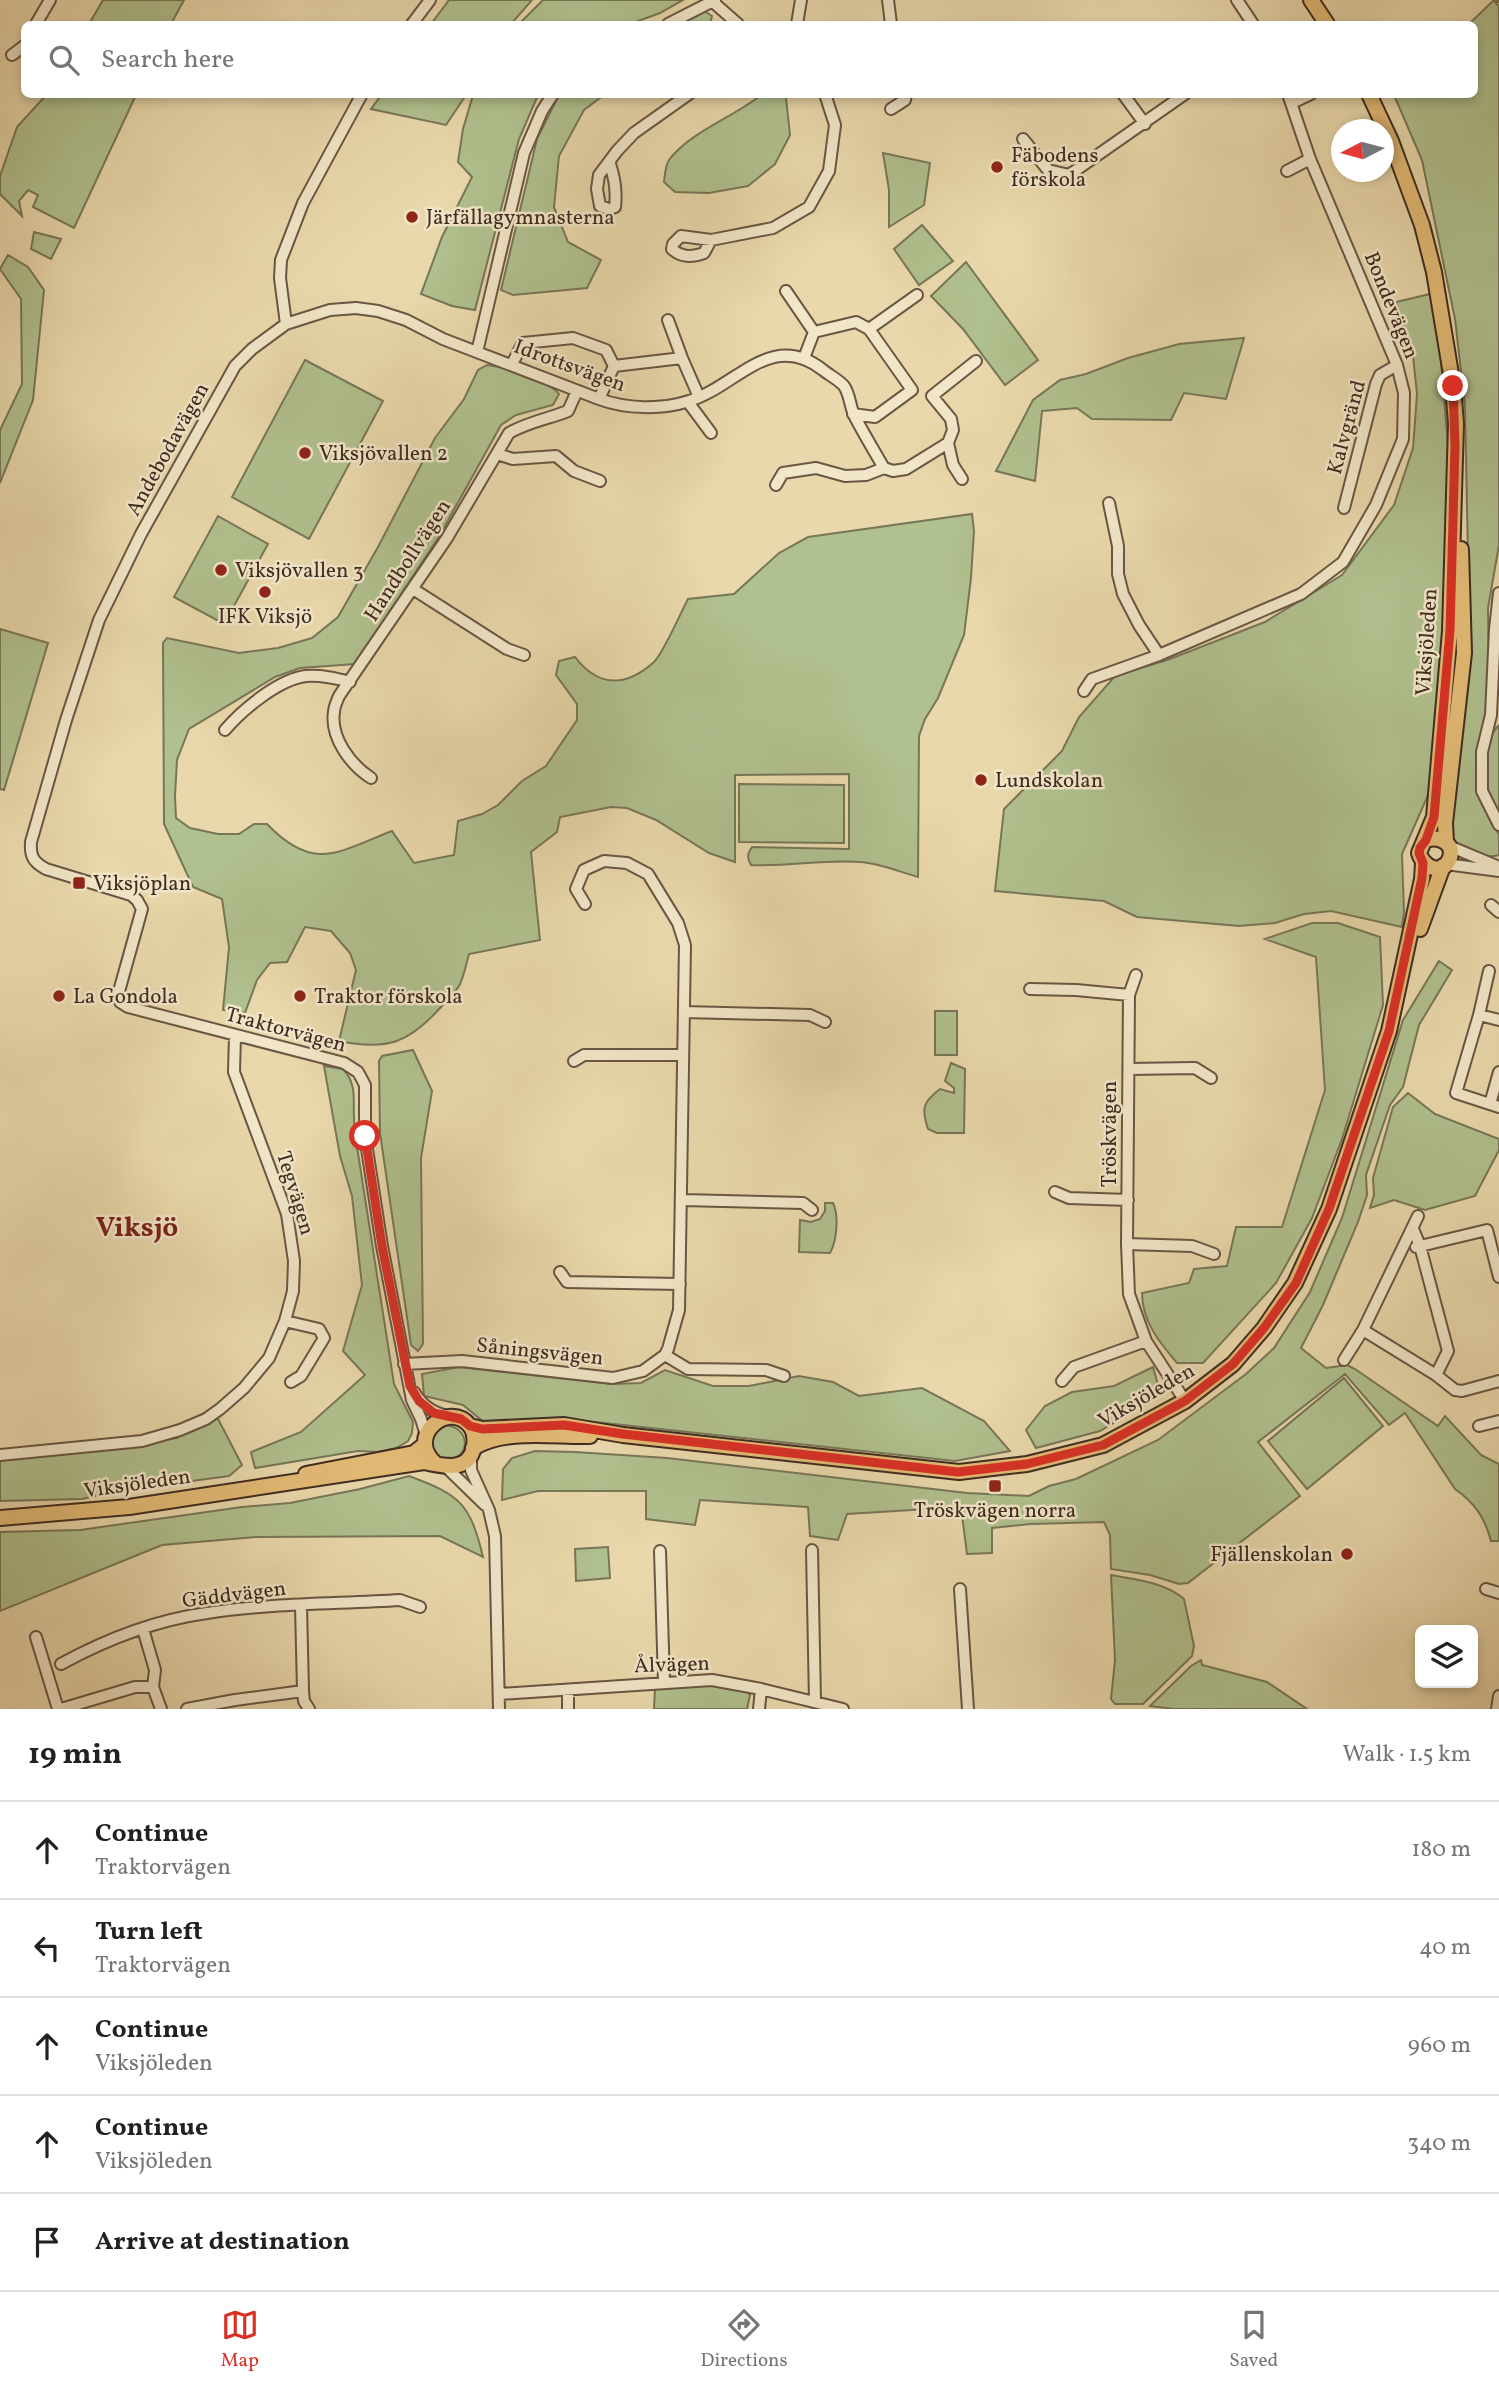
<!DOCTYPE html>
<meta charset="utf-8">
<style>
:root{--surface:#fff;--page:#f2f2f2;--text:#202124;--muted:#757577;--line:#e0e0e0;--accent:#d93025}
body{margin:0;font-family:Vollkorn,serif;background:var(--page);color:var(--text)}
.controls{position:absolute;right:21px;bottom:21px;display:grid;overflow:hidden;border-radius:10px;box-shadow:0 4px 10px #0003}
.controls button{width:63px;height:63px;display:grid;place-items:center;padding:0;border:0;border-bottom:2px solid var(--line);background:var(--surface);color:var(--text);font:35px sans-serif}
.compass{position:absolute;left:1331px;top:119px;width:63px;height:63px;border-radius:50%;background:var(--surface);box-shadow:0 4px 10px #0003;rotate:264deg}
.stop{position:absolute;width:21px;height:21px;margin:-16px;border:5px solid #d93025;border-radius:50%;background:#fff}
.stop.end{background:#d93025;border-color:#fff;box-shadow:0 2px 7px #0008}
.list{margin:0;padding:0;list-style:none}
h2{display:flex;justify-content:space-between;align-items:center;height:91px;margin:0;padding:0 28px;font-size:30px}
h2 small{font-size:23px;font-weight:400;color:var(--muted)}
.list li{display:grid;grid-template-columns:46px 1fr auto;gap:21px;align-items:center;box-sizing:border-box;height:98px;padding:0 28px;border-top:2px solid var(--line)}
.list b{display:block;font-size:26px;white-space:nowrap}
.list p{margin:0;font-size:23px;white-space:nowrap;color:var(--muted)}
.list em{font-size:23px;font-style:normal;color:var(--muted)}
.icon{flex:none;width:38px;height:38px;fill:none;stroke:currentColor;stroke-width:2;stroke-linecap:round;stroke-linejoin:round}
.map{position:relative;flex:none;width:1499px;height:1709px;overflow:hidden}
.search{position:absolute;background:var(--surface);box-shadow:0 4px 10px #0003;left:21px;right:21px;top:21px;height:77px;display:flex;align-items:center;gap:18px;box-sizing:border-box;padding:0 24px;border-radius:10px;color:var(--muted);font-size:26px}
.sheet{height:581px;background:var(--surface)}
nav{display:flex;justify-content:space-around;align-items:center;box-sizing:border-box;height:98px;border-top:2px solid var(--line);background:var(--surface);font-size:19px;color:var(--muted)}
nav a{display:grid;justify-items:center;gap:4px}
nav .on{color:var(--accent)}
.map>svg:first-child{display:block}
.green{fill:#b0c08e;stroke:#787658;stroke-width:2}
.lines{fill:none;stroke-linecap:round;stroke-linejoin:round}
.minor-casing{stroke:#6a5644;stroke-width:14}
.major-casing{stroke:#3f2b21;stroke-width:18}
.minor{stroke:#f1e6c8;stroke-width:10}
.major{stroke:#e4bc76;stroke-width:14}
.route{stroke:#d93025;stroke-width:9}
.poi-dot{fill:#8f2418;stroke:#f1e6c8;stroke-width:2.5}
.labels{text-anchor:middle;stroke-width:5;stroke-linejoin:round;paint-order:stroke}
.poi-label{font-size:21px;fill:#3f2b21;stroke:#f1e6c8;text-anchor:start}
.street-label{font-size:21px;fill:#3f2b21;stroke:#f1e6c8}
.district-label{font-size:28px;font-weight:bold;fill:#7a1f14;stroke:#f1e6c8}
</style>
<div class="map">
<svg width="1499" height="1709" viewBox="0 0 1499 1709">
<rect width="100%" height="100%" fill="#e9d8ab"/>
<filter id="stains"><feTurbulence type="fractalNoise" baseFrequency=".00286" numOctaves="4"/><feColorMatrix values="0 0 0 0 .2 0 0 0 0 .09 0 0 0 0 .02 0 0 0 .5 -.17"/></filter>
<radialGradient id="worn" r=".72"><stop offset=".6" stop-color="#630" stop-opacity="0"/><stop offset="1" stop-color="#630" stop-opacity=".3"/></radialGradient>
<path class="green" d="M103,0H184L171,24H89Z
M449,0H532L511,24H431Z
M543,0H683L660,13L630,24H519Z
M1494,0H1499V2H1495L1499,6V545L1488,608L1489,689L1478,792L1499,835V855C1487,859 1459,852 1452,840C1451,838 1450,830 1449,829L1470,658L1465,406L1455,319L1422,160L1394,95L1474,94V24H1469Z
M704,11L712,16L710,24H675Z
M47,94L136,95L74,228L33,207L38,195L28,190L19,201L22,216L0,194V176L17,127Z
M382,94H466V95L446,125L371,109Z
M473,95H538L519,139L475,310L452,306L421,294L442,237L472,177L458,162L463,129Z
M559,95H604L584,110L559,156L554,207L568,242L601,260L587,288L513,295L501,290L537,139Z
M761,95H784L786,98L790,135L775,164L748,186L709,193L675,192L664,182C665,175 665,166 669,160C690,132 734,117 761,95Z
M883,153L930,163L924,205L889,227V190Z
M922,225L953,261L919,285L894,249Z
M34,232L61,239L51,259L31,249Z
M8,255L28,267L44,290L33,400L0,483V430L22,384L21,299L0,269Z
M966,262L1038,360L1005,385L963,329L931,296Z
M1430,294L1439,337L1448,446L1446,629L1429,793L1402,854L1404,912L1402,927L1331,911L1304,914L1275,923L1239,926L1137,917L1104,901L995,891L1004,809L1062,751L1079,717L1115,676L1170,659L1265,622L1342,575L1394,505L1413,448L1417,394L1413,356L1396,302Z
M1244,338L1226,399L1184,393L1171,420L1092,419L1077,408L1042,411L1035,481L996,471L1033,400L1060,380L1086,374L1128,358L1179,344Z
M305,360L383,401L309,539L232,497Z
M487,365C506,367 548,380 559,394L553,405L516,415L501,425L440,535L355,664L300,668L275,677L189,729L177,760L175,796L176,818L190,828L218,834H239L254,824H267C314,873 338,852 392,831L414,863L454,855L458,821L482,814L498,805L522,781L546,766L577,720V704L556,675L559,661L575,657C598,687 625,688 654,662C664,652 680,614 688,599L734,594L779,553L808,537L972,514L974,531L971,578L964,635L938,698L925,719L919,736L918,877C900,872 879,863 860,862C824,859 788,867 751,865C747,858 747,854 752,847L849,849V774L735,775V862L709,853L656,820L627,808L611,807L560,817L557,832L531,852L540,940L469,954C466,964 464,977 459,986C455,993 447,1000 441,1007C409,1043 387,1051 339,1041L356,970L350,953L331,931L305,927L287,962L270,963L257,980L245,1013L223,1010L229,947L222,899L193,887L164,824L163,643L167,638L239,653L278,648L312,638L338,617L378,547L435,438L464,399L478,370Z
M218,516L268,544L224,624L174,597Z
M0,629L48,643L4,790L0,789Z
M1499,725V814C1495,806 1490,797 1488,789C1484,771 1485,738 1499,725Z
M739,784L844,785V843L739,842Z
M1312,923H1338L1380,937L1383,1005L1342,1139L1312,1218L1276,1283L1203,1363H1177C1159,1342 1142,1321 1142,1293L1189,1283L1194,1269L1227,1266L1236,1227H1282L1325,1090L1316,957L1265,939Z
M1439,961L1452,970L1419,1025L1403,1087L1390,1105L1366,1175L1367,1195L1358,1222L1323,1305L1301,1348L1326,1368L1347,1365L1355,1369L1438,1426L1445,1416L1481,1455L1499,1464V1541H1491C1485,1518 1475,1503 1455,1489L1405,1413L1389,1425L1345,1374L1258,1442L1300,1496L1188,1583L1179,1584L1150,1575L1111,1569L1110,1535L1104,1522L1031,1524L992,1528V1553L967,1554L961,1507L847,1514L838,1540L810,1536L808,1507L700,1500L695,1525L646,1519V1491H538L502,1500L503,1469L512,1458L535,1451L575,1452L667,1458L967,1493L1029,1496L1049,1486L1076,1479L1158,1440L1246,1374L1274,1348L1310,1292L1342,1218L1403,1020Z
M935,1011H957V1055H935Z
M413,1050L432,1091L421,1158L423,1344L418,1351L411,1345L380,1133L379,1061L382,1056Z
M951,1063L965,1069L964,1133H937L928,1129C921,1108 923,1102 940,1089L954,1093V1088L945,1081Z
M324,1066L343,1069C357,1084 353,1098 354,1118C354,1130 356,1142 358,1153L394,1384L413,1422L412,1433L408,1441L396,1448L378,1452L358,1451L255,1468L251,1452L301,1432L365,1375L343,1351L362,1285L352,1196L340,1156Z
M1408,1093L1435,1114L1499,1139V1150L1475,1196L1425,1210L1394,1200L1370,1208L1374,1195L1373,1178L1393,1107Z
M825,1203H833C839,1215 837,1241 830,1253L799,1252L800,1220L811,1222L820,1219L825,1211Z
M459,1367L612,1384L641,1383L665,1370L713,1386H749L799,1376L833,1382L859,1396L922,1388L984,1421L1010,1451L955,1461L577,1420L485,1423L463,1405L424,1396L422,1374Z
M1153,1367L1158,1385L1155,1398L1100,1431L1036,1448L1026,1430L1045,1406L1072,1392L1114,1386Z
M1344,1378L1383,1426L1307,1489L1268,1441Z
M217,1417L242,1465L229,1476L117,1491L82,1499L0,1501V1459L87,1451L177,1438Z
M445,1425C478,1428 467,1473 433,1456L431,1434Z
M409,1476C460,1495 470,1503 483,1557L440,1536L257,1537L162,1545L0,1611V1532L80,1530L242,1507L290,1503L360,1489Z
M608,1547L610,1578L576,1581L575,1549Z
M1111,1575C1136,1580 1165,1582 1184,1599L1194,1646L1192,1656L1143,1704H1115L1111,1699L1115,1660Z
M1201,1660L1202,1665L1267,1682L1307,1709H1174L1150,1706L1191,1666Z
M713,1684L743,1688L750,1695L747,1709H654L655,1689Z"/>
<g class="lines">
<g class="minor-casing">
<path id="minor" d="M888,0L891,24
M1237,0L1253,24
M713,2L738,24
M36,24L50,0
M412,24L430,0
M668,24L715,0
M797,24L801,0
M12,55L24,46
M1123,94L1145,124
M1292,103L1311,94
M891,109L905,100L906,94
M1023,139L1048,170L1069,175L1185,94
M610,164C615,179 617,191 615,207L609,209L600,206L597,189L599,175L617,151L634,133L689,94
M1287,171L1310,159
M711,240L704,253C692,257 682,258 672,249L673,244L681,236L711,240L773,228L809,207L829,171L835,125L825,94
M786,291L814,332
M668,320L682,358
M286,324L280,278L281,260L303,203L362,94
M869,329L917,295
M477,352L524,153L542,111L553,94
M804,358L814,332L856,322L869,329L912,390L875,417L853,414
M512,364L523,343L573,338L606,350L614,366L599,399
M614,366L682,358L699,397
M688,402L711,433
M948,443L953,465L962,479
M497,454L513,459L556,456L574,471L600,481
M776,485L783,473L816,468L845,476L866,475L884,468L893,471L906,469L948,443L953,430L951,419L932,396L976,361
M1109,503L1118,546V574L1123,594L1139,625L1159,655
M1344,508L1376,384L1380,375L1397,365
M413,589L507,649L524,655
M1499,593L1495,629L1491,715L1482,752V791L1499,825
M1084,691L1092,679L1159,655L1301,594L1343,562L1376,505L1403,439L1404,393L1397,365L1310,159L1288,94
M225,730C242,710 279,679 306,676C322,675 335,678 350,682
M371,778C351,765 330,738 334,712C334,707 337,701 339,696L447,538L509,433C528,422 548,419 568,411L577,391
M1449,846L1499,867
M1446,864L1499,871
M1491,905L1499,912
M1489,971L1479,1015L1456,1093L1499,1107
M1136,975L1129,995L1127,1244L1129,1294L1146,1341L1185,1401
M1030,989L1076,990L1129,995
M684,1012L810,1015L825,1022
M1479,1015L1499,1020
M574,1061L584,1055H683
M1129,1069L1195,1068L1211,1078
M1490,1104L1499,1072
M1055,1192L1069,1198L1128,1200
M682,1200L803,1203L812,1210
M1413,1229L1420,1246L1448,1351L1436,1375
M1127,1244L1192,1246L1214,1254
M1416,1247L1487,1230L1499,1277
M560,1272L567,1282L680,1284
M285,1321L319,1329L324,1338L301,1376L291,1382
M1363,1330L1436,1375L1455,1390L1462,1391L1499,1381
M665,1355L688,1369L766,1370L784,1376
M1344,1360L1363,1330L1418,1216
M404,1364L462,1361L613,1378L643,1371L665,1355L668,1349L679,1310L685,945L678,923L648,874L627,863L604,861L584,870L576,889L585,904
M1062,1381L1074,1367L1146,1341
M414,1392C423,1407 434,1413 450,1417
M1479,1426L1499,1421
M426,1435L421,1419L412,1400L382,1246L365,1136V1085L358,1072L344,1063L128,1007L120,1002L118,995L142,909L137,900L131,895L46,869C33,862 30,856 31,842L66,720L99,620L141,534L235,366L252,349L286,324L330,310L356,308L378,311L406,320L443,339L599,399C626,409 661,410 689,401C736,387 771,329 823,370C829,375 839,380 844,386C850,394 850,408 855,417C864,434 874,451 884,468
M471,1454V1470L489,1510L495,1536L499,1709
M0,1455L142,1441L180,1430L206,1419L220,1409L244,1388L269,1358L285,1321L293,1291L294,1261L287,1214L234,1072L235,1035
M447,1468L485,1505
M812,1550L815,1701
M660,1551L664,1682
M960,1589L968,1709
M1486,1589L1499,1593
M301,1606L303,1691L304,1701L309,1709
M143,1629L155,1670L153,1687
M36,1637L58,1709
M61,1664C105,1640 156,1620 207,1613C270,1603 336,1604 400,1600L420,1607
M568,1690V1709
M499,1694L712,1680L761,1689L843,1709
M61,1709L135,1687H153L161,1709
M187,1709L235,1700L303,1691
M759,1709L761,1689
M1497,1709L1499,1696"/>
</g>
<g class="major-casing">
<path id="major" d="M1311,0L1327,24
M1369,94L1391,141L1422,225L1434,272L1453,386L1456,424L1450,631L1434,817L1419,853C1422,866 1442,877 1449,860C1457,844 1439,835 1426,840
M1446,842L1445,823L1464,653L1461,549
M1420,929L1443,866
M470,1426L482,1429L564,1425L623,1435L959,1472L1027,1464L1103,1445L1185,1401L1233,1364L1264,1328L1295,1283L1329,1209L1389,1031L1422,879L1423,863
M473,1448C505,1428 554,1437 590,1436
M306,1474L414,1453L424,1445
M0,1518L129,1507L424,1462C444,1466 468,1473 474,1447C475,1440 474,1431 470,1426C449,1399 404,1437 436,1464"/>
</g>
<use href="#minor" class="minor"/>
<use href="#major" class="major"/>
</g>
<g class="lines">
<path class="route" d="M365,1136L382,1246L410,1386L419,1401L434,1413L461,1419L470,1426L482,1429L564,1425L623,1434L958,1472L1027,1464L1103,1445L1185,1401L1233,1364L1264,1328L1296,1283L1329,1209L1389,1031L1422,878L1423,863L1419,853L1420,848L1426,840L1434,817L1450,631L1455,446L1453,386"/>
</g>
<g class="poi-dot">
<circle cx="997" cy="167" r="7"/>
<circle cx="412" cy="217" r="7"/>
<circle cx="305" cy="453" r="7"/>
<circle cx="221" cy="570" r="7"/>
<circle cx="265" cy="592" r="7"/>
<circle cx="981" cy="780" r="7"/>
<rect x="72" y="876" width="14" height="14" rx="3.5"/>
<circle cx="59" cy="996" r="7"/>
<circle cx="300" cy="996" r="7"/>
<rect x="988" y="1479" width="14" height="14" rx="3.5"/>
<circle cx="1347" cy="1554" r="7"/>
</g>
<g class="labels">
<g class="poi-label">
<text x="1011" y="162">Fäbodens<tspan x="1011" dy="24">förskola</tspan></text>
<text x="426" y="224">Järfällagymnasterna</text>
<text x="319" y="460">Viksjövallen 2</text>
<text x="235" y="577">Viksjövallen 3</text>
<text x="265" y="623" text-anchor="middle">IFK Viksjö</text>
<text x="995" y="787">Lundskolan</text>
<text x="93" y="890">Viksjöplan</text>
<text x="73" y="1003">La Gondola</text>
<text x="314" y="1003">Traktor förskola</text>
<text x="995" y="1517" text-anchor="middle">Tröskvägen norra</text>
<text x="1333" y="1561" text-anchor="end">Fjällenskolan</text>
</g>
<g class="street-label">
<text transform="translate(1392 305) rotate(68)" y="7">Bondevägen</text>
<text transform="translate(570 365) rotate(20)" y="7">Idrottsvägen</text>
<text transform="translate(1346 427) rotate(-75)" y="7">Kalvgränd</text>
<text transform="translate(167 449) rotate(-61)" y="7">Andebodavägen</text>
<text transform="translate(407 560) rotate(-57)" y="7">Handbollvägen</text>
<text transform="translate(1426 642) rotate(-86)" y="7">Viksjöleden</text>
<text transform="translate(286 1029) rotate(15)" y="7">Traktorvägen</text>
<text transform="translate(1109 1134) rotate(-90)" y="7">Tröskvägen</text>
<text transform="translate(296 1193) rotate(73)" y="7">Tegvägen</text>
<text transform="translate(540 1351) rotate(6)" y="7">Såningsvägen</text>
<text transform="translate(1146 1395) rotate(-30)" y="7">Viksjöleden</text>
<text transform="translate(137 1483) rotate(-8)" y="7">Viksjöleden</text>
<text transform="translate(234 1594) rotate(-7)" y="7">Gäddvägen</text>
<text transform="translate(672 1664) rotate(-2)" y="7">Ålvägen</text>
</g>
<g class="district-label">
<text x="137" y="1236">Viksjö</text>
</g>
</g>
<rect width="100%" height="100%" filter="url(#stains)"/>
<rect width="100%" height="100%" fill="url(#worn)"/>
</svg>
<div class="controls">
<button><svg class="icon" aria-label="layers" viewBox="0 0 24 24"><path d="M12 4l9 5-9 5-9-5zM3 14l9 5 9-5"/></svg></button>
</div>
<svg class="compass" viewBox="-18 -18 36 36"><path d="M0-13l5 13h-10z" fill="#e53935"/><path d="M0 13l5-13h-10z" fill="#757577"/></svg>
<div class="stop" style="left:365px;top:1136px"></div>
<div class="stop end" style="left:1453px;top:386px"></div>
<div class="search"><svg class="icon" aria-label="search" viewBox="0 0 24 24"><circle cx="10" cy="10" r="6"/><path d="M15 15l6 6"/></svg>Search here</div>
</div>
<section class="sheet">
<h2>19 min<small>Walk · 1.5 km</small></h2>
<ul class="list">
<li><svg class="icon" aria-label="ahead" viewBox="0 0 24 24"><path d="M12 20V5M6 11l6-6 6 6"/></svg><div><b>Continue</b><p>Traktorvägen</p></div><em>180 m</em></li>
<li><svg class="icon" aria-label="left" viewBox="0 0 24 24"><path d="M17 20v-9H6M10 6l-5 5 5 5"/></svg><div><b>Turn left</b><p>Traktorvägen</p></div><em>40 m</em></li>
<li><svg class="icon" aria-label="ahead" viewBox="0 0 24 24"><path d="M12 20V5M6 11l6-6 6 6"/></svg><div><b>Continue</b><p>Viksjöleden</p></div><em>960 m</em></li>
<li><svg class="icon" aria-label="ahead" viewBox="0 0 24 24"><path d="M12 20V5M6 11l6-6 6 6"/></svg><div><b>Continue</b><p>Viksjöleden</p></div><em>340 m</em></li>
<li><svg class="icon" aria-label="arrive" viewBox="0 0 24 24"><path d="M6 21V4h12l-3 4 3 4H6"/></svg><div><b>Arrive at destination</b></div></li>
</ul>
</section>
<nav>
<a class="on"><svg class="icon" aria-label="map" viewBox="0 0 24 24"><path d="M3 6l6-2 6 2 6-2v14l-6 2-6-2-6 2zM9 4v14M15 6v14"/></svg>Map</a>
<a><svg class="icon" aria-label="directions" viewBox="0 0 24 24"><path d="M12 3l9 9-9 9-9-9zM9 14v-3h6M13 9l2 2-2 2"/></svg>Directions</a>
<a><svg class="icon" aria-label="saved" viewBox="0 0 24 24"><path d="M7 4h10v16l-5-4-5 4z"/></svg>Saved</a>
</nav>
